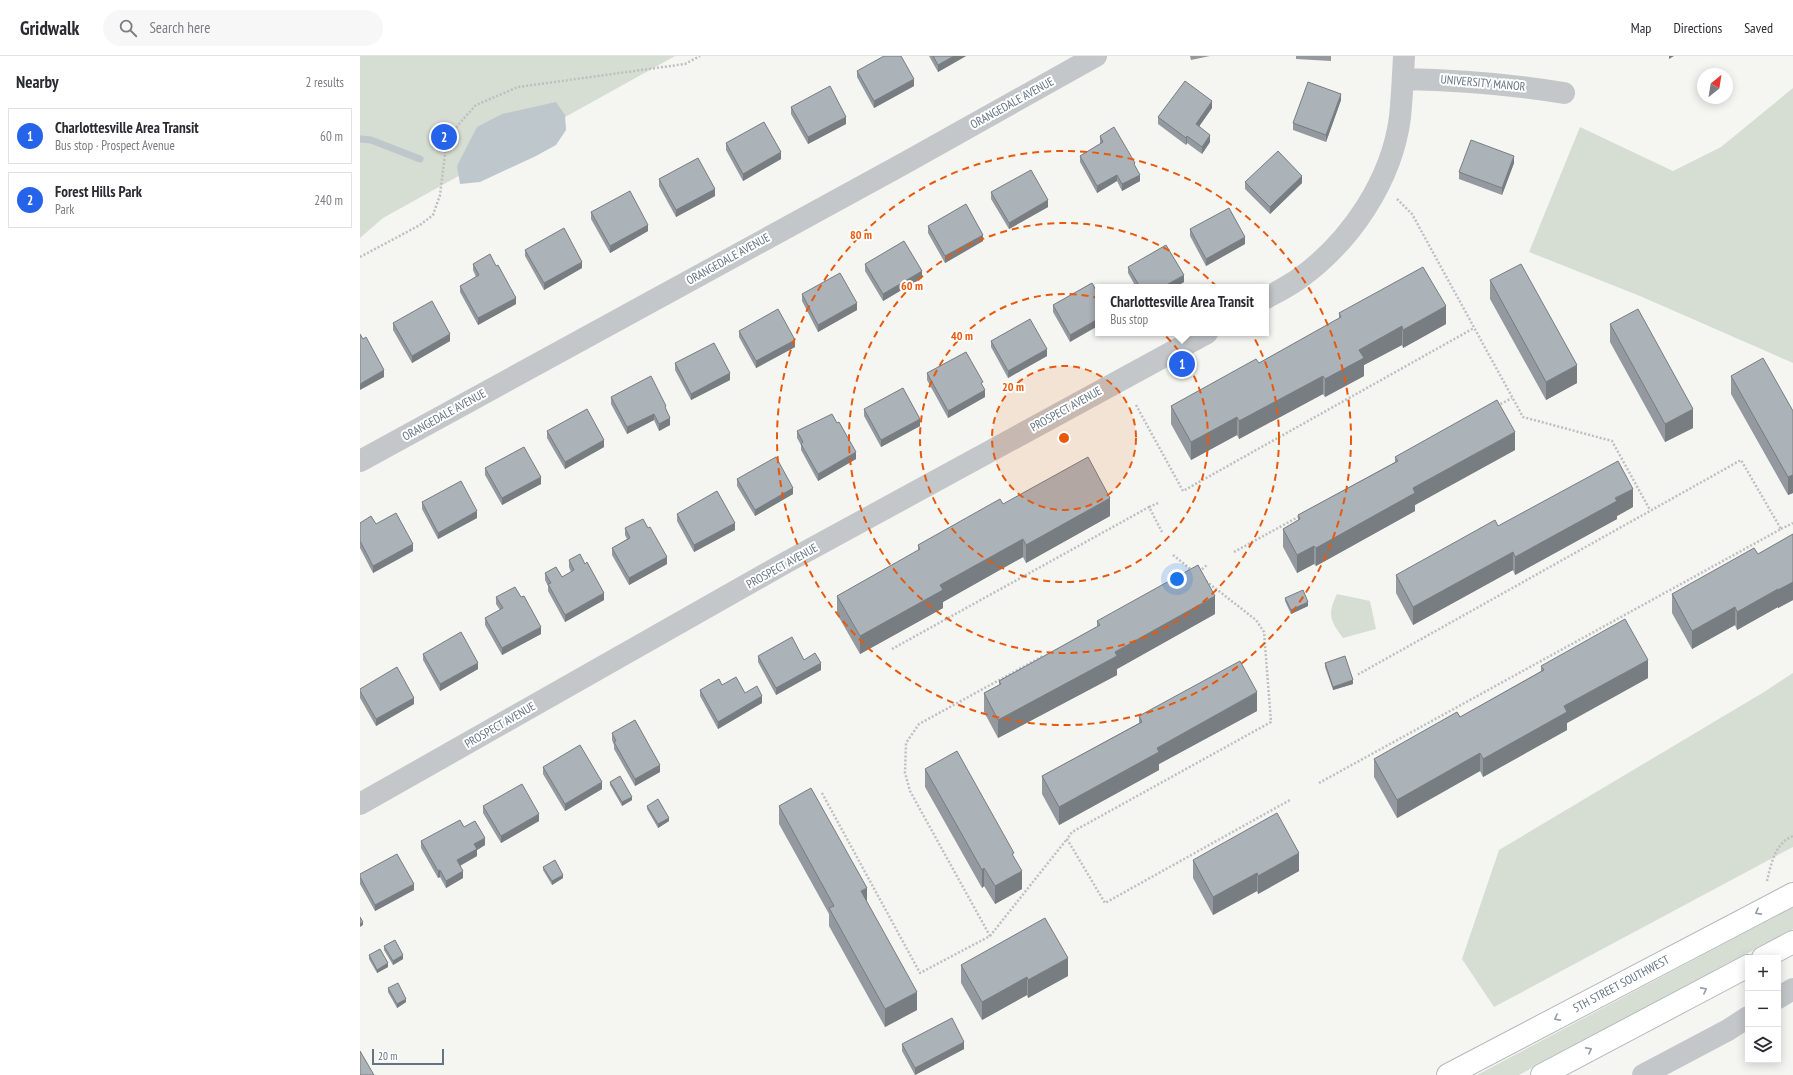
<!DOCTYPE html>
<meta charset="utf-8">
<style>
:root{--surface:#fff;--page:#f7f7f7;--text:#2b2b33;--muted:#7c7c81;--line:#e1e1e2;--accent:#2563eb}
body{margin:0;font-family:"PT Sans Narrow",sans-serif;background:var(--page);color:var(--text)}
.controls{position:absolute;right:12px;bottom:12px;display:grid;overflow:hidden;border-radius:0px;box-shadow:0 2px 10px #0003}
.controls button{width:36px;height:36px;display:grid;place-items:center;padding:0;border:0;border-bottom:1px solid var(--line);background:var(--surface);color:var(--text);font:20px sans-serif}
.compass{position:absolute;left:1337px;top:12px;width:36px;height:36px;border-radius:50%;background:var(--surface);box-shadow:0 2px 10px #0003;rotate:30deg}
.scale{position:absolute;left:12px;bottom:10px;width:72px;box-sizing:border-box;padding-left:4px;border:2px solid #647484;border-top:0;font-size:11px;line-height:14px;white-space:nowrap;color:#647484;-webkit-text-stroke:3px #fff;paint-order:stroke}
.you{position:absolute;left:817px;top:523px;width:14px;height:14px;margin:-10px;border:3px solid #fff;border-radius:50%;background:#1a73e8;box-shadow:0 0 0 6px #1a73e833}
.badge{display:grid;place-items:center;width:26px;height:26px;border-radius:50%;background:var(--accent);color:#fff;font-size:13px;font-weight:700}
.pin{position:absolute;translate:-50% -50%;border:2px solid #fff;box-shadow:0 1px 4px #0006}
.popup{position:absolute;left:735px;top:228px;width:174px;height:52px;box-sizing:border-box;display:grid;place-content:center;border-radius:0px;background:var(--surface);filter:drop-shadow(0 1px 3px #0005);font-size:13px;white-space:nowrap;color:var(--muted)}
.popup b{font-size:15px;color:var(--text)}
.popup::after{content:'';position:absolute;left:50%;top:100%;margin-left:-8px;border:8px solid transparent;border-top-color:var(--surface)}
.list{margin:0;padding:0;list-style:none}
h2{display:flex;justify-content:space-between;align-items:center;height:52px;margin:0;padding:0 16px;font-size:17px}
h2 small{font-size:13px;font-weight:400;color:var(--muted)}
.list li{display:grid;grid-template-columns:26px 1fr auto;gap:12px;align-items:center;box-sizing:border-box;height:56px;margin:0 8px 8px;padding:0 8px;border:1px solid var(--line);border-radius:0px}
.list b{display:block;font-size:15px;white-space:nowrap}
.list p{margin:0;font-size:13px;white-space:nowrap;color:var(--muted)}
.list em{font-size:13px;font-style:normal;color:var(--muted)}
.icon{flex:none;width:22px;height:22px;fill:none;stroke:currentColor;stroke-width:2;stroke-linecap:round;stroke-linejoin:round}
.map{position:relative;flex:none;width:1433px;height:1019px;overflow:hidden}
header{display:flex;align-items:center;gap:24px;box-sizing:border-box;height:56px;padding:0 20px;background:var(--surface);border-bottom:1px solid var(--line)}
header strong{font-size:19px}
nav{display:flex;gap:22px;margin-inline-start:auto;font-size:14px}
.search{width:280px;height:36px;background:var(--page);display:flex;align-items:center;gap:10px;box-sizing:border-box;padding:0 14px;border-radius:22px;color:var(--muted);font-size:15px}
main{display:flex}
aside{flex:1;background:var(--surface)}
.map>svg:first-child{display:block}
.green{fill:#d6ddd3}
.water{fill:#bdc7cc}
.lines{fill:none;stroke-linecap:round;stroke-linejoin:round}
.stream{stroke:#bdc7cc;stroke-width:7}
.major-casing{stroke:#b6babe;stroke-width:24}
.path{stroke:#bdbfc1;stroke-width:2.5;stroke-dasharray:2 2;stroke-linecap:butt}
.minor{stroke:#c3c7ca;stroke-width:22}
.major{stroke:#fff;stroke-width:22}
.wall{fill:#93999e}
.shaded-wall{fill:#787d81}
.building{fill:#abb2b8;stroke:#787d81}
.oneway{stroke:#929ea9}
.ring{fill:none;stroke:#e8590c;stroke-width:2;stroke-dasharray:7 5}
.labels{text-anchor:middle;stroke-width:4;stroke-linejoin:round;paint-order:stroke}
.street-label{font-size:12px;fill:#647484;stroke:#fff}
.centre{fill:#e8590c;stroke:#fff;stroke-width:2}
.ring-label{font-size:12px;text-anchor:middle;font-weight:bold;fill:#e8590c;stroke:#fff;stroke-width:4;stroke-linejoin:round;paint-order:stroke}
</style>
<header>
<strong>Gridwalk</strong>
<div class="search"><svg class="icon" aria-label="search" viewBox="0 0 24 24"><circle cx="10" cy="10" r="6"/><path d="M15 15l6 6"/></svg>Search here</div>
<nav><a>Map</a><a>Directions</a><a>Saved</a></nav>
</header>
<main>
<aside>
<h2>Nearby<small>2 results</small></h2>
<ul class="list">
<li><span class="badge">1</span><div><b>Charlottesville Area Transit</b><p>Bus stop · Prospect Avenue</p></div><em>60 m</em></li>
<li><span class="badge">2</span><div><b>Forest Hills Park</b><p>Park</p></div><em>240 m</em></li>
</ul>
</aside>
<div class="map">
<svg width="1433" height="1019" viewBox="0 0 1433 1019">
<rect width="100%" height="100%" fill="#f5f6f2"/>
<path class="green" d="M0,0H315L23,162L0,182Z
M1433,32V307L1280,240L1169,196L1220,71L1313,115L1361,91Z
M977,538L1010,545L1016,573L983,582C970,565 967,558 977,538Z
M1433,617V791L1134,951L1102,903L1139,794L1404,636Z
M1433,851V873L1159,1019H1117Z"/>
<path class="water" d="M196,46L205,59L206,74L196,89L176,100L120,126L100,128L97,110L117,71L142,58Z"/>
<g class="lines">
<path class="stream" d="M0,83L11,84L60,103"/>
<g class="major-casing">
<path id="major" d="M1403,902L1433,886
M1088,1019L1433,838
M1182,1019L1388,910"/>
</g>
<path class="path" d="M1037,143L1052,158L1163,361L1252,385L1290,454
M0,201L60,169L73,159L80,139L86,90L98,69L116,49L158,31L325,8L340,0
M776,349L823,435L1114,272
M1137,350L1152,342
M789,451L798,447
M1421,473L1433,467
M874,496L940,460
M813,499L833,515
M839,516L848,508
M846,525L896,564L904,576L911,666L712,776L707,783L745,847L930,744
M532,593L789,451L802,476
M959,727L1421,473L1381,404L997,619
M462,737L560,917L630,880L550,735L545,717L546,687L559,668L683,600
M1407,825C1411,808 1415,787 1433,780
M630,880L707,783"/>
<path class="minor" d="M1043,23C1097,24 1150,28 1204,37
M906,242C917,236 929,230 940,222C991,185 1032,124 1040,61C1042,41 1043,20 1044,0
M0,405L543,108L736,0
M0,748L425,507L847,277
M1418,942L1433,933
M1283,1019L1368,974L1388,961"/>
<use href="#major" class="major"/>
</g>
<path class="wall" d="M569,0H606L578,16Z
M830,0H850L831,4Z
M936,0H971V5L936,3Z
M497,15L554,30L514,52L497,21Z
M981,44L966,86L933,74V67Z
M431,51L486,68L448,88L431,58Z
M852,52L839,70L850,86L842,98L827,87L826,89L798,68V61Z
M740,80L775,111L780,125L762,135L757,125L737,137L720,106V100L740,88Z
M366,87L421,103L383,125L366,94Z
M1154,107L1142,139L1099,123V116Z
M299,123L355,140L316,161L299,130Z
M885,126L942,127L910,158L885,133Z
M631,136L688,151L649,173L631,143Z
M231,156L288,175L250,197L231,163Z
M568,170L623,185L585,207L568,177Z
M830,173L885,188L846,210L830,180Z
M165,194L222,212L184,234L165,200Z
M113,208L156,248L118,269L100,236V230L116,221L113,214Z
M505,208L562,222L523,245L505,215Z
M768,211L824,226L815,231H776L768,217Z
M1130,224L1217,327L1186,344L1130,243Z
M732,227L710,286L693,256V249Z
M442,238L497,254L458,276L442,245Z
M979,257L1086,268L1043,292L1042,289L1004,309V320L965,341L963,338L879,383L877,379L831,404L811,368V350L899,307L979,263Z
M33,267L90,285L52,307L33,274Z
M1250,268L1333,372L1305,386L1250,286Z
M379,275L435,291L396,312L379,281Z
M631,285L687,300L648,322L631,291Z
M315,307L370,324L331,344L315,314Z
M567,317L625,341L588,362L567,324Z
M1371,320L1433,355V437L1428,439L1371,338Z
M251,341L306,355L310,369L299,375L294,364L267,378L251,348Z
M504,353L560,370L521,391L504,360Z
M187,375L244,391L205,413L187,382Z
M437,375L496,403L458,425L441,394V389L437,382Z
M1155,394L1055,449V455L956,510L954,508L937,517L923,491V473L938,464V459L1035,406V401Z
M125,412L181,428L142,449L125,419Z
M377,423L433,438L395,460L377,430Z
M62,446L117,462L78,483L62,453Z
M643,448L750,460L666,507L663,501L583,546V552L500,598L477,558V540L558,495V489Z
M1273,451L1257,460V463L1155,519L1153,514L1053,569L1036,537V519L1138,470Z
M317,458L375,474L334,496L317,465Z
M0,467L16,468L53,495L13,517L0,492Z
M265,472L307,508L269,529L252,499V492L267,483L265,479Z
M1433,478V544L1418,552V551L1377,574L1375,569L1332,593L1312,557V538L1398,498Z
M209,504L244,544L205,566L188,535V530L185,524V517L202,521L211,516L209,511Z
M136,541L181,578L142,599L125,569V562L140,554L136,548Z
M925,542L948,550L931,558L925,545Z
M855,558L757,613V619L638,682L624,656V637L639,629V625L737,571V565Z
M63,598L118,613L80,635L63,604Z
M398,600L444,604L461,614L416,639L398,606Z
M965,607L993,628L973,634L965,611Z
M1181,610L1288,622L1207,667V674L1123,721L1120,715L1037,762L1014,721V703L1100,661L1181,615Z
M362,629L385,637L402,647L358,673L340,640V634Z
M0,633L54,648L16,670L0,642Z
M897,655L799,708V714L699,769L682,738V720L779,667V660Z
M252,677L300,716L275,730L254,693V689L252,684Z
M183,711L242,733L205,755L183,718Z
M565,713L654,801L662,833L635,848L624,830L622,832L565,731Z
M250,726L272,744L262,750L250,729Z
M123,750L179,765L141,787L123,757Z
M287,750L309,765L298,772L287,753Z
M419,750L507,846L557,954L525,971L469,870V858L419,768Z
M104,771L125,789L117,794V800L100,810L103,822L86,832L80,821L78,822L61,792V785Z
M833,804L939,815L898,838L897,835L853,859L833,822Z
M183,811L203,822L192,829L183,814Z
M0,818L54,834L15,855L0,828Z
M24,890L43,903L33,909L24,894Z
M9,899L28,911L17,917L9,903Z
M601,909L708,920L668,942L667,939L622,964L601,927Z
M28,932L46,946L37,952L28,936Z
M542,988L604,993L555,1019L542,995Z"/>
<path class="shaded-wall" d="M594,0H606L578,16V9Z
M1309,0H1314L1309,3Z
M554,23V30L514,52V45Z
M981,38V44L966,86V79Z
M852,45V52L836,75V68Z
M486,61V68L448,88V81Z
M850,79V86L842,98V91Z
M827,80V87L826,89V82Z
M421,96V103L383,125V118Z
M1154,100V107L1142,139V132Z
M757,119V125L737,137V130Z
M780,119V125L762,135V128Z
M942,120V127L910,158V151Z
M355,133V140L316,161V154Z
M688,144V151L649,173V167Z
M288,169V175L250,197V190Z
M623,179V185L585,207V200Z
M885,181V188L846,210V203Z
M222,206V212L184,234V227Z
M562,215V222L523,245V238Z
M824,219V226L815,231H803Z
M156,242V248L118,269V262Z
M497,247V254L458,276V269Z
M1086,250V268L1043,292V274Z
M738,263V270L710,286V279Z
M1042,270V289L1004,309V320L965,341V323L999,294Z
M90,278V285L52,307V300Z
M435,284V291L396,312V305Z
M687,293V300L648,322V315Z
M1217,309V327L1186,344V326Z
M24,314V321L0,334V328Z
M370,317V324L331,344V338Z
M963,320V338L879,383V365Z
M625,334V341L588,362V355Z
M1333,353V372L1305,386V368Z
M294,358V364L267,378V371Z
M877,361V379L831,404V386Z
M310,362V369L299,375V368Z
M560,363V370L521,391V384Z
M1155,376V394L1055,449V455L956,510V492L1053,432Z
M244,384V391L205,413V406Z
M496,396V403L458,425V418Z
M1433,419V437L1428,439V421Z
M181,421V428L142,449V442Z
M433,432V438L395,460V454Z
M1273,433V451L1257,460V463L1155,519V501L1255,442Z
M750,442V460L666,507V489Z
M117,455V462L78,483V477Z
M375,467V474L334,496V489Z
M663,483V501L583,546V552L500,598V580L580,529Z
M53,488V495L13,517V510Z
M954,490V508L937,517V499Z
M1153,496V514L1053,569V551Z
M307,501V508L269,529V522Z
M1433,526V544L1418,552V534Z
M1418,533V551L1377,574V556Z
M244,537V544L205,566V559Z
M855,540V558L757,613V619L638,682V664L755,596Z
M948,546V550L931,558V554Z
M1375,551V569L1332,593V575Z
M181,571V578L142,599V592Z
M1288,604V622L1207,667V674L1123,721V703L1204,650Z
M118,607V613L80,635V628Z
M461,607V614L416,639V632Z
M993,624V628L973,634V631Z
M897,636V655L799,708V714L699,769V751L797,692Z
M402,640V647L358,673V666Z
M54,642V648L16,670V663Z
M1120,697V715L1037,762V744Z
M300,709V716L275,730V723Z
M242,726V733L205,755V748Z
M272,741V744L262,750V746Z
M179,758V765L141,787V780Z
M309,762V765L298,772V768Z
M125,782V789L117,794V800L97,811V804L114,788Z
M939,797V815L898,838V820Z
M624,812V830L622,832V814Z
M80,814V821L78,822V815Z
M103,815V822L86,832V825Z
M662,815V833L635,848V830Z
M897,817V835L853,859V841Z
M203,819V822L192,829V825Z
M54,828V834L15,855V849Z
M507,832V850L501,835Z
M3,866V869L0,871V868Z
M43,899V903L33,909V905Z
M708,902V920L668,942V924Z
M28,907V911L17,917V914Z
M667,921V939L622,964V946Z
M557,936V954L525,971V953Z
M46,943V946L37,952V948Z
M604,986V993L555,1019V1012Z"/>
<path class="building" d="M524,0H541L554,23L514,45L497,15Z
M573,0H594L578,9Z
M825,25L852,45L836,68L850,79L842,91L827,80L826,82L798,61Z
M948,26L981,38L966,79L933,67Z
M470,30L486,61L448,81L431,51Z
M404,66L421,96L383,118L366,87Z
M754,71L775,107L774,108L780,119L762,128L757,119L737,130L720,100L743,86L740,80Z
M1111,84L1154,100L1142,132L1099,116Z
M918,95L942,120L910,151L885,126Z
M338,102L355,133L316,154L299,123Z
M671,114L688,144L649,167L631,136Z
M270,135L288,169L250,190L231,156Z
M606,148L623,179L585,200L568,170Z
M869,152L885,181L846,203L830,173Z
M204,172L222,206L184,227L165,194Z
M544,185L562,215L523,238L505,208Z
M806,189L824,219L803,231H780L768,211Z
M130,198L136,210L138,209L156,242L118,262L100,230L119,219L113,208Z
M1161,208L1217,309L1186,326L1130,224Z
M1063,211L1086,250L1043,274L1042,270L999,294L1004,302L965,323L963,320L879,365L877,361L831,386L811,350L896,303L899,307L981,261L979,257Z
M480,217L497,247L458,269L442,238Z
M732,227L738,238V263L710,279L693,249Z
M72,245L90,278L52,300L33,267Z
M418,253L435,284L396,305L379,275Z
M1278,253L1333,353L1305,368L1250,268Z
M670,263L687,293L648,315L631,285Z
M0,278L3,283L6,281L24,314L0,328Z
M354,287L370,317L331,338L315,307Z
M606,296L623,326L621,327L625,334L588,355L567,317Z
M1403,302L1433,355V419L1428,421L1371,320Z
M291,320L306,350L305,351L310,362L299,368L294,358L267,371L251,341Z
M543,332L560,363L521,384L504,353Z
M1137,344L1155,376L1053,432L1055,437L956,492L954,490L937,499L923,473L940,463L938,459L1038,405L1035,401Z
M227,353L244,384L205,406L187,375Z
M472,358L477,367L479,366L496,396L458,418L441,388L443,386L437,375Z
M164,391L181,421L142,442L125,412Z
M416,401L433,432L395,454L377,423Z
M728,401L750,442L666,489L663,483L580,529L583,534L500,580L477,540L560,493L558,489L640,443L643,448Z
M1258,405L1273,433L1255,442L1257,445L1155,501L1153,496L1053,551L1036,519L1135,464L1138,470Z
M101,425L117,455L78,477L62,446Z
M357,435L375,467L334,489L317,458Z
M36,457L53,488L13,510L0,485V467L11,460L16,468Z
M283,463L288,472L290,471L307,501L269,522L252,492L270,482L265,472Z
M1433,478V526L1418,534V533L1377,556L1375,551L1332,575L1312,538L1394,492L1398,498Z
M220,498L225,508L227,506L244,537L205,559L188,528L191,527L185,517L196,511L202,521L214,514L209,504Z
M838,509L855,540L755,596L757,600L638,664L624,637L641,628L639,625L740,569L737,565Z
M155,531L161,541L164,540L181,571L142,592L125,562L143,552L136,541Z
M943,534L948,546L931,554L925,542Z
M1265,563L1288,604L1204,650L1207,656L1123,703L1120,697L1037,744L1014,703L1097,656L1100,661L1184,614L1181,610Z
M101,576L118,607L80,628L63,598Z
M432,581L444,604L455,597L461,607L416,632L398,600Z
M985,600L993,624L973,631L965,607Z
M880,605L897,636L797,692L799,696L699,751L682,720L782,666L779,660Z
M37,611L54,642L16,663L0,635V633Z
M376,621L385,637L397,630L402,640L358,666L340,634L359,623L362,629Z
M275,664L300,709L275,723L254,686L256,685L252,677Z
M220,689L242,726L205,748L183,711Z
M597,695L654,797L652,798L662,815L635,830L624,812L622,814L565,713Z
M260,720L272,741L262,746L250,726Z
M162,728L179,758L141,780L123,750Z
M451,732L507,832L501,835L557,936L525,953L469,852L474,850L419,750Z
M298,743L309,762L298,768L287,750Z
M917,757L939,797L898,820L897,817L853,841L833,804Z
M100,764L104,771L115,765L125,782L114,788L117,793L97,804L103,815L86,825L80,814L78,815L61,785Z
M37,798L54,828L15,849L0,821V818Z
M195,804L203,819L192,825L183,811Z
M0,861L3,866L0,868Z
M685,862L708,902L668,924L667,921L622,946L601,909Z
M35,884L43,899L33,905L24,890Z
M20,893L28,907L17,914L9,899Z
M38,927L46,943L37,948L28,932Z
M592,962L604,986L555,1012L542,988Z
M0,995L14,1019H0Z"/>
<defs><path id="oneway-chevron" d="M-2-3.5L2.5 0L-2 3.5" fill="none" stroke-width="1.6" stroke-linecap="round" stroke-linejoin="round"/></defs>
<g class="oneway">
<use href="#oneway-chevron" transform="translate(1398 856) rotate(152)"/>
<use href="#oneway-chevron" transform="translate(1344 934) rotate(-28)"/>
<use href="#oneway-chevron" transform="translate(1197 962) rotate(152)"/>
<use href="#oneway-chevron" transform="translate(1229 994) rotate(-28)"/>
</g>
<circle cx="704" cy="382" r="72" fill="#e8590c" fill-opacity=".12"/>
<g class="ring">
<circle cx="704" cy="382" r="72"/>
<circle cx="704" cy="382" r="144"/>
<circle cx="704" cy="382" r="215"/>
<circle cx="704" cy="382" r="287"/>
</g>
<g class="labels">
<g class="street-label">
<text transform="translate(1123 27) rotate(5)" y="4">UNIVERSITY MANOR</text>
<text transform="translate(652 47) rotate(-29)" y="4">ORANGEDALE AVENUE</text>
<text transform="translate(368 203) rotate(-29)" y="4">ORANGEDALE AVENUE</text>
<text transform="translate(706 353) rotate(-29)" y="4">PROSPECT AVENUE</text>
<text transform="translate(84 359) rotate(-29)" y="4">ORANGEDALE AVENUE</text>
<text transform="translate(422 510) rotate(-29)" y="4">PROSPECT AVENUE</text>
<text transform="translate(140 669) rotate(-30)" y="4">PROSPECT AVENUE</text>
<text transform="translate(1261 928) rotate(-28)" y="4">5TH STREET SOUTHWEST</text>
</g>
</g>
<circle cx="704" cy="382" r="6" class="centre"/>
<g class="ring-label">
<text x="501" y="183">80 m</text>
<text x="552" y="234">60 m</text>
<text x="602" y="284">40 m</text>
<text x="653" y="335">20 m</text>
</g>
</svg>
<div class="controls">
<button>+</button>
<button>−</button>
<button><svg class="icon" aria-label="layers" viewBox="0 0 24 24"><path d="M12 4l9 5-9 5-9-5zM3 14l9 5 9-5"/></svg></button>
</div>
<svg class="compass" viewBox="-18 -18 36 36"><path d="M0-13l5 13h-10z" fill="#e53935"/><path d="M0 13l5-13h-10z" fill="#7c7c81"/></svg>
<div class="scale">20 m</div>
<div class="you"></div>
<div class="pin badge" style="left:822px;top:308px">1</div>
<div class="popup"><b>Charlottesville Area Transit</b>Bus stop</div>
<div class="pin badge" style="left:84px;top:81px">2</div>
</div>
</main>
